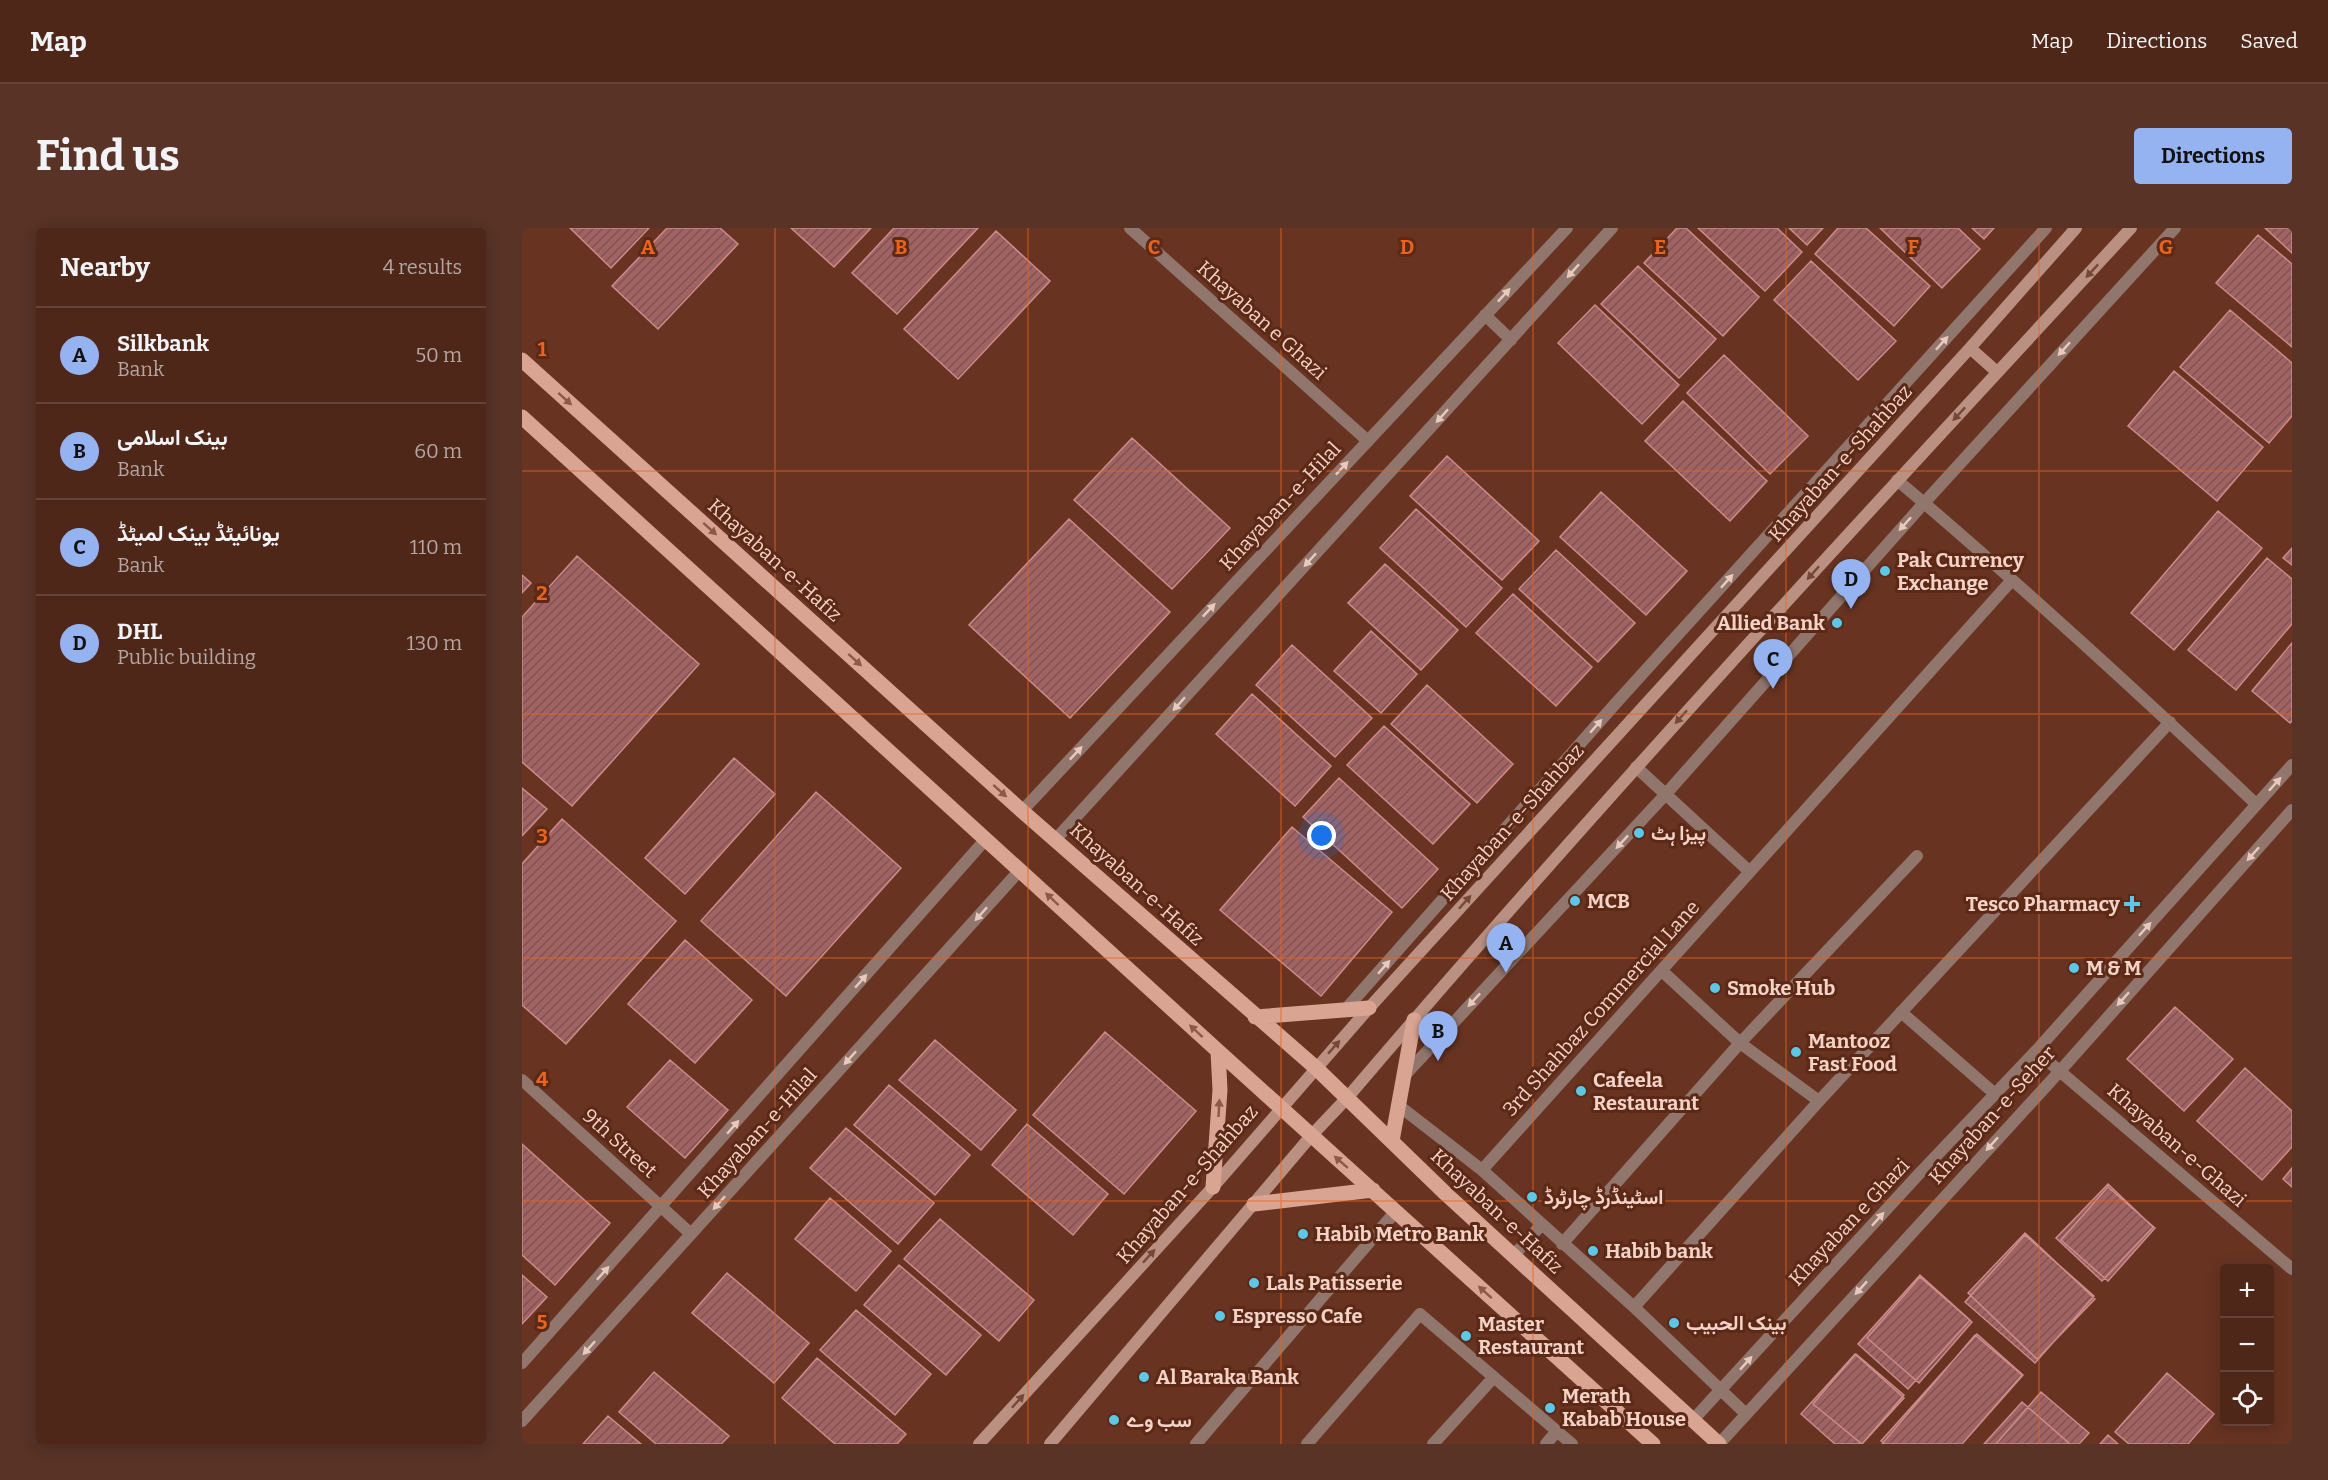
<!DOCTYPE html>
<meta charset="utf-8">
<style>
:root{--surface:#4e2719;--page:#583326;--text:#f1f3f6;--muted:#b3a5a2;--line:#654438;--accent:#95b2f1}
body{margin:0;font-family:Bitter,Vazirmatn,serif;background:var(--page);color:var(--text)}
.controls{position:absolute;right:18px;bottom:18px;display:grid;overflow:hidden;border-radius:6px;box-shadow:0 3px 15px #0003}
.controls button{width:54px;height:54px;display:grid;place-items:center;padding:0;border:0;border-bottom:2px solid var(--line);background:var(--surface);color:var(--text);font:30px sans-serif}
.you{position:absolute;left:800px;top:608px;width:21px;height:21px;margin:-15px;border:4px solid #fff;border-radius:50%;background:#1a73e8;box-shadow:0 0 0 9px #1a73e833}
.badge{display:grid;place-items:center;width:39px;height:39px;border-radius:50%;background:var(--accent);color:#111;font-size:20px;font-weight:700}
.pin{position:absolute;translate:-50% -50px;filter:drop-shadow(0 2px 3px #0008)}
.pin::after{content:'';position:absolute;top:32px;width:21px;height:18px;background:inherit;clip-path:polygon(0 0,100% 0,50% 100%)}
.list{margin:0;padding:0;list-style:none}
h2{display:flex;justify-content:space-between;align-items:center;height:78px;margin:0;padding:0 24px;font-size:26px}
h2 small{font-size:20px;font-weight:400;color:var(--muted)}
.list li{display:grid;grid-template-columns:39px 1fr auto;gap:18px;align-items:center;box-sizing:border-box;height:96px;padding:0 24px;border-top:2px solid var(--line)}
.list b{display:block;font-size:22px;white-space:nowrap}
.list p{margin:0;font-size:20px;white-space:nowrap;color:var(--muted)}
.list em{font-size:20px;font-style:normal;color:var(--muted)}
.icon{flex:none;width:33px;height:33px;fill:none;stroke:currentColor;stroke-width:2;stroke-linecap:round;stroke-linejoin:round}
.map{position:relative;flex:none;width:1770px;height:1216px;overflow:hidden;border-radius:6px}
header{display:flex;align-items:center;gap:36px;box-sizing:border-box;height:84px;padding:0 30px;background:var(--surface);border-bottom:2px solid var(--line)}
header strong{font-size:28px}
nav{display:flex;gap:33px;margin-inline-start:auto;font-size:21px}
.intro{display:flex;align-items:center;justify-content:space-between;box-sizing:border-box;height:144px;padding:0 36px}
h1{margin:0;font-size:42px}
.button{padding:15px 27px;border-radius:6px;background:var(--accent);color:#111;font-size:21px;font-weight:700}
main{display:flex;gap:36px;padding:0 36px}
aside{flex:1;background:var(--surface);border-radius:6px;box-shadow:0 3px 15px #0003}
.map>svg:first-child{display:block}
.building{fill:url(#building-hatch);stroke:#cd8b8a;stroke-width:1.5}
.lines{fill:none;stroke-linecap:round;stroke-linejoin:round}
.minor{stroke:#91766d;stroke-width:12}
.tertiary{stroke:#91766d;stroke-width:12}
.secondary{stroke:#ba9082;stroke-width:12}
.primary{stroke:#daa492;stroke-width:15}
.oneway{fill:#e9c9be}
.oneway2{fill:#784837}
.oneway3{fill:#8e5a48}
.grid{fill:none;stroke:#e9651f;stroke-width:1.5;stroke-opacity:0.55}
.poi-dot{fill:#5cc7e7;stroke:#5c2917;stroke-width:2}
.labels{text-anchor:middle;stroke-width:6;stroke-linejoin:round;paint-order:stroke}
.street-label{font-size:20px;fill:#f3d2c7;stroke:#5c2917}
.poi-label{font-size:20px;font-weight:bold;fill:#f3d2c7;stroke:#5c2917;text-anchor:start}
.grid-label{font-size:20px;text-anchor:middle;font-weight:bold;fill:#e9651f;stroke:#5c2917;stroke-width:6;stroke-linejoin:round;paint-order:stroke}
</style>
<header>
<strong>Map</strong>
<nav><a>Map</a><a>Directions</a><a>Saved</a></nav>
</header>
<div class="intro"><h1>Find us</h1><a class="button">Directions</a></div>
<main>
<aside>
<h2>Nearby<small>4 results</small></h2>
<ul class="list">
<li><span class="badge">A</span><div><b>Silkbank</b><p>Bank</p></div><em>50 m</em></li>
<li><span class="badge">B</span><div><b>بینک اسلامی</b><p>Bank</p></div><em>60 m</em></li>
<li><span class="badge">C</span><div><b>یونائیٹڈ بینک لمیٹڈ</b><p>Bank</p></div><em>110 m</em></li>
<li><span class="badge">D</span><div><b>DHL</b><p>Public building</p></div><em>130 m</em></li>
</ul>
</aside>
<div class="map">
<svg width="1770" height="1216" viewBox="0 0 1770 1216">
<defs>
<pattern id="building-hatch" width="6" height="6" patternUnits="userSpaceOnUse" patternTransform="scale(1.5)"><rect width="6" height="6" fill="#a06262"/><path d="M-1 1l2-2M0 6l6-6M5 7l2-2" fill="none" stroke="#7d5453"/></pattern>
</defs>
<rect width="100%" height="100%" fill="#683421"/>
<path class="building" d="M48,0H127L89,40Z
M145,0H198L216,16L136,101L90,58Z
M269,0H349L312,39Z
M372,0H456L375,86L330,45Z
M1155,0H1164L1237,69L1201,108L1122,35Z
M1176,0H1255L1280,24L1243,63Z
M1267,0H1301L1285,17Z
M1316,0H1344L1408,58L1372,98L1293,26Z
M1358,0H1436L1458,21L1420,60Z
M1450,0H1472L1462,11Z
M1743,0H1770V25Z
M474,3L528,53L436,151L382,101Z
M1736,7L1770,36V119L1694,55Z
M1289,33L1374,113L1336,152L1252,72Z
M1116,38L1194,111L1157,150L1079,76Z
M1073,77L1157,157L1120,196L1036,115Z
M1708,82L1770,135V188L1747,215L1658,139Z
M1202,127L1286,208L1248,246L1165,165Z
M1652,143L1741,219L1695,273L1606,198Z
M1161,173L1245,253L1208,293L1123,213Z
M610,210L708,300L650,361L552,272Z
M925,228L1017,313L980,352L888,268Z
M1079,264L1165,343L1124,387L1038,309Z
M894,281L980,360L944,399L858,320Z
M1696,283L1740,320L1652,422L1609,385Z
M547,291L648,384L548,490L447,397Z
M1770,320V337L1761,330Z
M1034,322L1113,395L1076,434L997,361Z
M55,328L177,436L50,578L0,534V389Z
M1745,330L1770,351V396L1714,462L1666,422Z
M863,336L936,402L899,442L826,375Z
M0,347L9,355L0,365Z
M991,366L1070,439L1034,478L954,405Z
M849,403L895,446L859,485L812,443Z
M1770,415V493L1768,495L1730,463Z
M770,417L850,490L813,529L734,457Z
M905,457L991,536L955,575L869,496Z
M730,466L809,538L773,578L694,506Z
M862,498L948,576L911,616L825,537Z
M212,530L253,566L163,666L123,630Z
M817,550L916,641L880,680L781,589Z
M0,560L25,581L0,608Z
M294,564L379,640L264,768L179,693Z
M40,591L154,693L44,816L0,777V636Z
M770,599L870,684L799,768L698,682Z
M163,712L230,772L173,835L106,776Z
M1653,779L1711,831L1662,883L1605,831Z
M583,804L674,883L602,966L511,887Z
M413,812L494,882L459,922L377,852Z
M148,832L206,882L163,930L105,879Z
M1723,840L1770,883V919L1740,952L1675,893Z
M367,857L448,927L413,967L332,897Z
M505,896L586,966L551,1007L470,937Z
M324,900L412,975L376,1016L288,940Z
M0,916L88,995L33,1057L0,1027Z
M1770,940V959L1761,951Z
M1586,956L1631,999L1580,1053L1534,1010Z
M1586,959L1633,1000L1586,1053L1539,1012Z
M308,970L369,1023L334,1063L273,1011Z
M418,991L512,1072L477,1113L382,1031Z
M1503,1005L1573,1071L1515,1131L1446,1065Z
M1503,1007L1572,1068L1513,1135L1443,1074Z
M377,1037L459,1107L424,1147L342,1077Z
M205,1045L287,1115L252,1155L170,1085Z
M0,1047L25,1069L0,1096Z
M1398,1047L1448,1092L1386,1161L1336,1116Z
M1398,1049L1450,1094L1397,1155L1345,1110Z
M334,1082L409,1146L373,1187L298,1122Z
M1455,1106L1501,1147L1440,1216H1363L1359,1213Z
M1453,1107L1500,1147L1440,1216H1360Z
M1333,1126L1382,1170L1340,1216H1313L1279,1186Z
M1334,1126L1382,1167L1340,1216L1291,1176Z
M295,1130L384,1206L375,1216H313L260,1170Z
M132,1144L207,1208L199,1216H134L97,1184Z
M1645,1145L1692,1186L1666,1216H1607L1593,1204Z
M1519,1164L1567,1205L1557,1216H1474Z
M1500,1174L1548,1216H1462Z
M86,1188L119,1216H61Z
M1586,1207L1596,1216H1578Z"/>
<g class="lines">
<path class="minor" d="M608,0L846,213
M1375,252C1498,356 1617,465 1734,576
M1114,539L1227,643
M1140,743L1218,815L1297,873
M823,782L1094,475L1524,0
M1379,784L1473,866
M883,847L1143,567L1402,275L1653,0
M0,852L169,1006
M876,877L960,942L1112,1079L1224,1186
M960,942L1490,352
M1040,1016L1218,815L1395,628
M992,1027L1020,996
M1112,1079L1297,873L1648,494
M674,1216L874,983
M785,1216L898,1086L1050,1216
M911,1216L972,1149
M1024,1216L1035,1203"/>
<path class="tertiary" d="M963,87L989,112
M500,583L1045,0
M533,612L1090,0
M1514,823L1770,1041
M0,1135L464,611
M0,1193L498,642
M1170,1193L1396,947L1514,823L1770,537
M1197,1216L1538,843L1770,582"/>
<path class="secondary" d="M1448,120L1475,144
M457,1216L691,959L847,780L1448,120L1554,0
M528,1216L789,908L825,870C1079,572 1344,286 1609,0"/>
<path class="primary" d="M0,132L500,583L794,840L924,966L1197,1216
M0,189L696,823L1131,1216
M733,789L847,780
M870,913L892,792
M691,959L698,862L696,823
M732,976L851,962"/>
</g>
<defs><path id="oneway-solid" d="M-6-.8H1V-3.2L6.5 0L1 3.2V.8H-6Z" transform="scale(1.5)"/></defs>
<g class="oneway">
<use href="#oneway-solid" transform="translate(1051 43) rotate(132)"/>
<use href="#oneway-solid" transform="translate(982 67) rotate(-47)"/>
<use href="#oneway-solid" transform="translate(1420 115) rotate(-48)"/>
<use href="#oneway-solid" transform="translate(1542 121) rotate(132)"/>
<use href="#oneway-solid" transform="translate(920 188) rotate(132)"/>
<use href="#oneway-solid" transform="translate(820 240) rotate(-47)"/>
<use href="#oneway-solid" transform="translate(1383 296) rotate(132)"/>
<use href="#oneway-solid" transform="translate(788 332) rotate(132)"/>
<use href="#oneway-solid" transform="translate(1205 353) rotate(-48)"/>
<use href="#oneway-solid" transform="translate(687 382) rotate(-47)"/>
<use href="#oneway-solid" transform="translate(657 476) rotate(132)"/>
<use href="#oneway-solid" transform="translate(1074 498) rotate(-49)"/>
<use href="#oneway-solid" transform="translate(554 525) rotate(-47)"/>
<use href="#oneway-solid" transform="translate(1753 556) rotate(-48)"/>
<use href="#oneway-solid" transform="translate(1100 614) rotate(133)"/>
<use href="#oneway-solid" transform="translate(1731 626) rotate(132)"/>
<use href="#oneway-solid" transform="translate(459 686) rotate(132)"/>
<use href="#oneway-solid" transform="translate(1623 701) rotate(-48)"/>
<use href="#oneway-solid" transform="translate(862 739) rotate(-49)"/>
<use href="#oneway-solid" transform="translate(339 753) rotate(-49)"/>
<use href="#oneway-solid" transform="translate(1601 771) rotate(132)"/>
<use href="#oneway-solid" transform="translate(952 772) rotate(133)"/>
<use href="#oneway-solid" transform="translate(328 830) rotate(132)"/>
<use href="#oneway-solid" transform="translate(211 899) rotate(-49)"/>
<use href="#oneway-solid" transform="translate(1470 916) rotate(132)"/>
<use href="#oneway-solid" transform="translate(197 975) rotate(132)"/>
<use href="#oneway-solid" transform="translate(1356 991) rotate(-48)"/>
<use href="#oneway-solid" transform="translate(81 1045) rotate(-48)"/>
<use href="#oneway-solid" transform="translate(1339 1060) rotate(132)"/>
<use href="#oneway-solid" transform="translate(67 1120) rotate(132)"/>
<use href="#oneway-solid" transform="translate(1224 1135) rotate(-48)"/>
</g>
<g class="oneway2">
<use href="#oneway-solid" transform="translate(1570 43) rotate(133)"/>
<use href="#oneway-solid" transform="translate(1437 186) rotate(133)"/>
<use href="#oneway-solid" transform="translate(1291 345) rotate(132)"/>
<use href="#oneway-solid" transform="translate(1159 489) rotate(132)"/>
<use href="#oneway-solid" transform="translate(943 674) rotate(-48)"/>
<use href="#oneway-solid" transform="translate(812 819) rotate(-49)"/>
<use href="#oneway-solid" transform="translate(627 1028) rotate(-48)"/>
<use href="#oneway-solid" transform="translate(496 1173) rotate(-48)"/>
</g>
<g class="oneway3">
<use href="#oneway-solid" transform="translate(43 171) rotate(42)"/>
<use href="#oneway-solid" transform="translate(188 301) rotate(42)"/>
<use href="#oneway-solid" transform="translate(333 432) rotate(42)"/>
<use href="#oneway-solid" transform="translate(478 563) rotate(42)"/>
<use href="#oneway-solid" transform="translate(530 671) rotate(-137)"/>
<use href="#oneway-solid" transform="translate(674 803) rotate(-137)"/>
<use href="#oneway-solid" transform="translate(697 880) rotate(-87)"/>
<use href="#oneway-solid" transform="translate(819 934) rotate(-139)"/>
<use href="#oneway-solid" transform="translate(963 1064) rotate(-138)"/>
</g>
<path class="grid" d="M253,0V1216M506,0V1216M759,0V1216M1011,0V1216M1264,0V1216M1517,0V1216M0,243H1770M0,486H1770M0,730H1770M0,973H1770"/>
<g class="poi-dot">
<circle cx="1363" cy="343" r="6"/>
<circle cx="1315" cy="395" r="6"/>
<circle cx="1117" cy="605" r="6"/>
<circle cx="1053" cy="673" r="6"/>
<path d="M1607 667h6v6h6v6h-6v6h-6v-6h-6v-6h6z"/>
<circle cx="1552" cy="740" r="6"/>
<circle cx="1193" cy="760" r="6"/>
<circle cx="1274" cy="824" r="6"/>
<circle cx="1059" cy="863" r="6"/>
<circle cx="1010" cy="969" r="6"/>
<circle cx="781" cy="1006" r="6"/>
<circle cx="1071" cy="1023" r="6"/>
<circle cx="732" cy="1055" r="6"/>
<circle cx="698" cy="1088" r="6"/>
<circle cx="1152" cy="1095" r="6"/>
<circle cx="944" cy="1108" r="6"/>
<circle cx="622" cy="1149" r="6"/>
<circle cx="1028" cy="1180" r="6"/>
<circle cx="592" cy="1192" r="6"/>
</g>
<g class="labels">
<g class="street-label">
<text transform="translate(740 92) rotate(42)" y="7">Khayaban e Ghazi</text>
<text transform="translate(1318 235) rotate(-48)" y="7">Khayaban-e-Shahbaz</text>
<text transform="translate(758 278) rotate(-47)" y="7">Khayaban-e-Hilal</text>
<text transform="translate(253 332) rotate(42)" y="7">Khayaban-e-Hafiz</text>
<text transform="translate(990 594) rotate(-48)" y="7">Khayaban-e-Shahbaz</text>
<text transform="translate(615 656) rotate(42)" y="7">Khayaban-e-Hafiz</text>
<text transform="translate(1079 780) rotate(-48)" y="7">3rd Shahbaz Commercial Lane</text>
<text transform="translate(1470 887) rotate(-48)" y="7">Khayaban-e-Seher</text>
<text transform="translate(235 905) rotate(-48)" y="7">Khayaban-e-Hilal</text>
<text transform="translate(98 915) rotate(42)" y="7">9th Street</text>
<text transform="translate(1655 917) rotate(41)" y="7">Khayaban-e-Ghazi</text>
<text transform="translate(665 956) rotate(-49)" y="7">Khayaban-e-Shahbaz</text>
<text transform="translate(975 983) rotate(43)" y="7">Khayaban-e-Hafiz</text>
<text transform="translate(1327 994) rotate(-47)" y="7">Khayaban e Ghazi</text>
</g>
<g class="poi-label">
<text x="1375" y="339">Pak Currency<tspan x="1375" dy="23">Exchange</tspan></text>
<text x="1303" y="402" text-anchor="end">Allied Bank</text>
<text x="1129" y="612">پیزا ہٹ</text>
<text x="1065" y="680">MCB</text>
<text x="1598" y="683" text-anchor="end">Tesco Pharmacy</text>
<text x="1564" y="747">M &amp; M</text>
<text x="1205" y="767">Smoke Hub</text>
<text x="1286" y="820">Mantooz<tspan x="1286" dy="23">Fast Food</tspan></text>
<text x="1071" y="859">Cafeela<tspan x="1071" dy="23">Restaurant</tspan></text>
<text x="1022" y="976">اسٹینڈرڈ چارٹرڈ</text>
<text x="793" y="1013">Habib Metro Bank</text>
<text x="1083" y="1030">Habib bank</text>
<text x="744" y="1062">Lals Patisserie</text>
<text x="710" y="1095">Espresso Cafe</text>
<text x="1164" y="1102">بينک الحبيب</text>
<text x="956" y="1103">Master<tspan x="956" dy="23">Restaurant</tspan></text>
<text x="634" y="1156">Al Baraka Bank</text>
<text x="1040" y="1175">Merath<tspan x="1040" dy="23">Kabab House</tspan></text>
<text x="604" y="1199">سب وے</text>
</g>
</g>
<g class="grid-label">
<text x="126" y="26">A</text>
<text x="379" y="26">B</text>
<text x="632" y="26">C</text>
<text x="885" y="26">D</text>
<text x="1138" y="26">E</text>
<text x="1391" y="26">F</text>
<text x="1644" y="26">G</text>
<text x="20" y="128">1</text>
<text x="20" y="372">2</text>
<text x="20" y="615">3</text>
<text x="20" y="858">4</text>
<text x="20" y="1101">5</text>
</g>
</svg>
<div class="controls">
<button>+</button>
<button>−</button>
<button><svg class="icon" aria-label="locate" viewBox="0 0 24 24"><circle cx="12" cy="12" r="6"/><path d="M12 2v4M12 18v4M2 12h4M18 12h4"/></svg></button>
</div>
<div class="you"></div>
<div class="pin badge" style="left:984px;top:745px">A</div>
<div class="pin badge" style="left:916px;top:833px">B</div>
<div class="pin badge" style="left:1251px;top:461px">C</div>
<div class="pin badge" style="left:1329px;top:381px">D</div>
</div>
</main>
